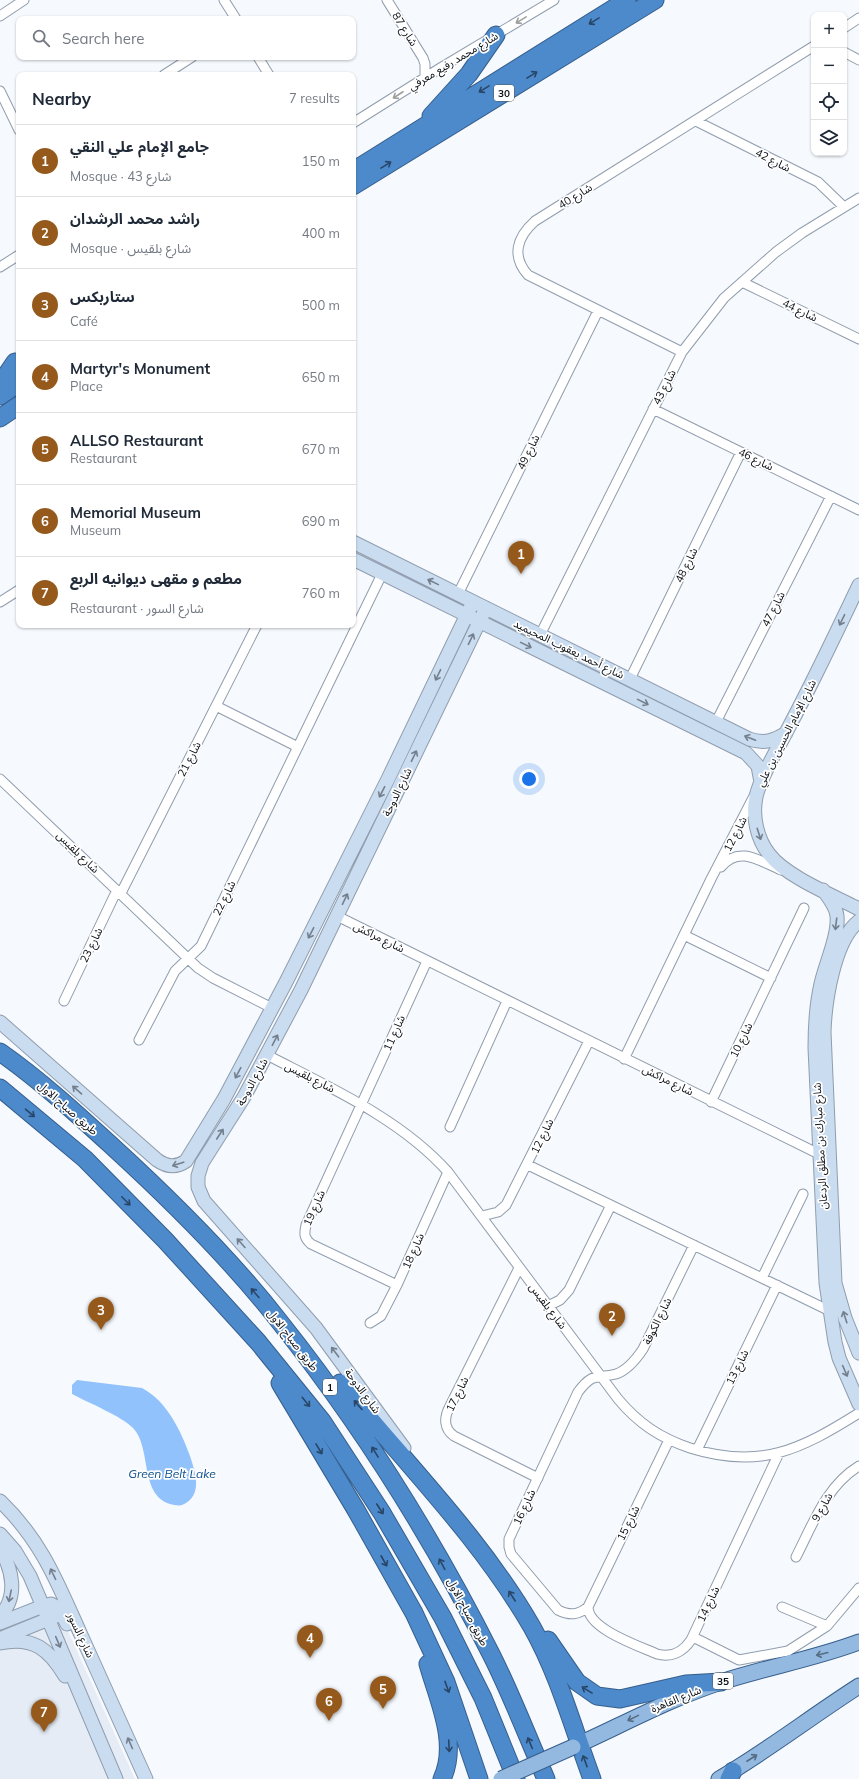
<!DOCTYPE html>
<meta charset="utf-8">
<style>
:root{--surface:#fff;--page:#f2f2f3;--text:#1f2937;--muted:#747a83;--line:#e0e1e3;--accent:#96591c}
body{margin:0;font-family:Mulish,"Noto Sans Arabic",sans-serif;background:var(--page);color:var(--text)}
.controls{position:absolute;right:12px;top:12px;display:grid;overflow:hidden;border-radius:8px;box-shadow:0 1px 3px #0004}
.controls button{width:36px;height:36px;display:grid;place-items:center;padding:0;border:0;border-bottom:1px solid var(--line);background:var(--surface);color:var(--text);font:20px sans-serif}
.you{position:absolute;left:529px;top:779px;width:14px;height:14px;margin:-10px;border:3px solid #fff;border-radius:50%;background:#1a73e8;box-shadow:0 0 0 6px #1a73e833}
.badge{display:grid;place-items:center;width:26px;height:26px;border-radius:50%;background:var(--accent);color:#fff;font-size:13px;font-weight:700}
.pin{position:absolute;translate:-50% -33px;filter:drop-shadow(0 1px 2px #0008)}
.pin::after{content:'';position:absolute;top:21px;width:14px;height:12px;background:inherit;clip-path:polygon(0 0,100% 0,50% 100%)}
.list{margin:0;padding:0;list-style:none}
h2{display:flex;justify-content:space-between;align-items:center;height:52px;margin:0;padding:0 16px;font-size:17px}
h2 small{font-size:13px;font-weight:400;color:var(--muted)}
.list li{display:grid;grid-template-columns:26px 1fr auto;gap:12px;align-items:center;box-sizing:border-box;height:72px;padding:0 16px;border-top:1px solid var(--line)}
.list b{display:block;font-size:15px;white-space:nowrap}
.list p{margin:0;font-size:13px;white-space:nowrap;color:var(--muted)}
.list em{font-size:13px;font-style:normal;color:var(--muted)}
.icon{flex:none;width:22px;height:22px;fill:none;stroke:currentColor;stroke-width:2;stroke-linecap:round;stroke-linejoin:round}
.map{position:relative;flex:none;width:859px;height:1779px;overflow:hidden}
.search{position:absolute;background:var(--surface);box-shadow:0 1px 3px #0004;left:16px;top:16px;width:340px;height:44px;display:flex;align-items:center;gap:10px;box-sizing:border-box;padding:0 14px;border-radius:8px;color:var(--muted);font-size:15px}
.panel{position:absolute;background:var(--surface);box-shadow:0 1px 3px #0004;left:16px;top:72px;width:340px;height:556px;border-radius:8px}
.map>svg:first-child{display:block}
.built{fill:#e5ecf5}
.water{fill:#91c2fb}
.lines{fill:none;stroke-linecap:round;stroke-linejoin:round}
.street-casing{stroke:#909dad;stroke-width:11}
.secondary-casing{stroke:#909dad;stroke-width:15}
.primary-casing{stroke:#365f8c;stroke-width:17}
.highway-casing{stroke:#365f8c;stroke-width:19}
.street{stroke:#fff;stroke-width:9}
.secondary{stroke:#cadcf0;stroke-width:13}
.primary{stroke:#94b9e0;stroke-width:15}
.highway{stroke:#4d8acc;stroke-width:17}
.primary-bridge-casing{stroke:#365f8c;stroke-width:17;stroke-linecap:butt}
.primary-bridge{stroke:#94b9e0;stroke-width:15}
.oneway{stroke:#9d9fa1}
.oneway2{stroke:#284667}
.oneway3{stroke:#747f8d}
.oneway4{stroke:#566c84}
.labels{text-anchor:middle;stroke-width:3.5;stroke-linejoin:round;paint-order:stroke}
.shield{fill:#fff;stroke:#54565a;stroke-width:1}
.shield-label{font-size:10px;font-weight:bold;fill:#0a0e14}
.street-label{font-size:11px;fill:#0a0e14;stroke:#fff}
.water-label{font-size:12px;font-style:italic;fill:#094d8b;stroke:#fff}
</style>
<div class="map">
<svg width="859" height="1779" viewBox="0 0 859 1779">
<rect width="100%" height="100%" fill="#f6f9fd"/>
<path class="built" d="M57,1607L135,1779H0V1630Z"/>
<path class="water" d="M77,1380L142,1388C167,1401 181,1431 190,1456C195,1472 204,1496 182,1505C179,1506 174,1505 170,1504C139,1494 152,1448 133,1428C123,1417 87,1402 72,1394V1385Z"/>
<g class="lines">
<g class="street-casing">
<path id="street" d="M224,0L236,19
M387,0L423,58L425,64V77
M0,16L24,0
M844,28L859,18
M844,52L859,60
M258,57L269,75
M164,75L192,57
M0,91L19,130
M696,121L818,182L844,207
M353,123L442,67L554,0
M0,267L19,255
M742,282L859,339
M682,352L528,275C511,256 517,237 535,221L814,46
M653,409L859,510
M458,594L598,311
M0,602L19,590
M540,635L682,352L724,298L776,252L802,233L859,198
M630,679L741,452
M216,706L298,747
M716,722L831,496
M0,779L198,968L213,978L272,1008
M721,867C739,845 760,861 781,870
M121,893L257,625
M337,916L823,1156
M684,935L771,978
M64,1001L117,890
M139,1040L175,971L201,946L382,574
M267,1055C329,1087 401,1119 448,1172L618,1399C638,1423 660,1438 690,1448C760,1470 800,1450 859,1413
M624,1059L711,879L754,796
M711,1102L804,908
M450,1127L507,1001
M528,1165L830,1311
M482,1216L498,1212L506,1205L589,1041
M519,1268L449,1408C444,1418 444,1429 454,1436L538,1478
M762,1278L803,1194
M397,1285L311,1244C304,1238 304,1234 306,1225L427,961
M548,1306L560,1300L569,1290L611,1205
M370,1323L381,1316L397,1285L448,1172
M669,1440L588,1607C578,1615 570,1616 558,1610L511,1554L509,1547V1539L578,1392C593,1372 596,1379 616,1374C628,1370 637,1358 643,1349L694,1245
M697,1450L777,1285
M796,1557C813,1524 826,1486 859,1466
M588,1607C588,1629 639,1646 657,1654C671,1658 683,1652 691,1640L779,1453
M782,1607L827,1626
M693,1637L739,1660L788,1651L827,1626L859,1588"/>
</g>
<g class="secondary-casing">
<path id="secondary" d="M353,542L749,739C764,744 774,741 786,733
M353,559L746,753L758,766L761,782
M859,585C837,631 815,678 791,723C781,743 760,777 756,797C752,816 757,839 769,854C785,876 834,896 859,909
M823,890C829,898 836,906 837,916C839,935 825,965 821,984C816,1005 815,1027 815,1048L826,1283L835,1342L839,1358L859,1404
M859,921C834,940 825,1002 824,1032L835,1283L845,1318L859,1353
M0,1022L157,1160C167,1167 176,1168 186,1161L224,1099L286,982L388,779L473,602
M404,1448L316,1328L204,1201L198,1187V1176L202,1163L244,1097L301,990L486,608
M0,1501C42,1541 58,1584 81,1635C103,1683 124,1731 146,1779
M0,1534L15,1551L30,1576L116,1779
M0,1548C12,1569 19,1596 0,1616
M0,1623L43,1606L51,1604L59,1608L67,1624
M2,1638L56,1616
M0,1643C33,1636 49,1649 65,1676"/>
</g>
<g class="primary-casing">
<path id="primary" d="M573,1747C622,1725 669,1699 721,1682C767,1667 814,1659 859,1642
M719,1779C767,1751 812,1716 859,1686"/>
</g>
<g class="highway-casing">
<path id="highway" d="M431,116L469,74L496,35
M353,171L627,0
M353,186L655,0
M0,384L15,362
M0,396L19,383
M0,418L19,405
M0,1052C40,1080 77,1114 113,1147C172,1201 230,1258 279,1321C362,1425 432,1537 492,1656C512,1696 528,1738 546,1779
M0,1088L85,1159L165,1240L258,1342L322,1421L382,1513L443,1618L483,1698L516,1779
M280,1383L356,1510L414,1613L446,1682L479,1779
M340,1383C405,1463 480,1537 532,1627C559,1675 573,1728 592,1779
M548,1640L577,1682L597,1696L620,1699L686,1684L721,1682
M428,1664C438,1700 459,1743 442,1779
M729,1779L733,1771"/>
</g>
<use href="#street" class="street"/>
<use href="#secondary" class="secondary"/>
<use href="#primary" class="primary"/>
<use href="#highway" class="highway"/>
<g class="primary-bridge-casing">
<path id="primary-bridge" d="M501,1779L573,1747"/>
</g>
<use href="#primary-bridge" class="primary-bridge"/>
</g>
<defs><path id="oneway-shaft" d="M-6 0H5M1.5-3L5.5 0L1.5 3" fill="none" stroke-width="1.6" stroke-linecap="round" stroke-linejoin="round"/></defs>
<g class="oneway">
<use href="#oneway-shaft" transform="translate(521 20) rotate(149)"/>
<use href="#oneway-shaft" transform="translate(398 95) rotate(147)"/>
</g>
<g class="oneway2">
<use href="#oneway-shaft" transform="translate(594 21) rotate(148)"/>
<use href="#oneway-shaft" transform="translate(532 75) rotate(-32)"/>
<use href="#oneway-shaft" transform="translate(484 89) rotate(148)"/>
<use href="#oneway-shaft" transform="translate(386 165) rotate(-32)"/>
<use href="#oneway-shaft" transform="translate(30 1113) rotate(40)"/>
<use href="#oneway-shaft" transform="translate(126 1201) rotate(45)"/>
<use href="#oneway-shaft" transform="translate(255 1293) rotate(-131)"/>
<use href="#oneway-shaft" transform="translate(306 1402) rotate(51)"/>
<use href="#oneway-shaft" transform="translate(358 1405) rotate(-131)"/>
<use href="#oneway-shaft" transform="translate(319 1449) rotate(59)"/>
<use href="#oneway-shaft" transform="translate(375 1452) rotate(-122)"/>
<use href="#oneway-shaft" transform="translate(380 1509) rotate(57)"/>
<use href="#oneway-shaft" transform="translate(384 1561) rotate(61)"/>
<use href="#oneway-shaft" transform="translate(442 1564) rotate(-118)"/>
<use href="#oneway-shaft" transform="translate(512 1596) rotate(-123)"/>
<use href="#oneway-shaft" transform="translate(447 1687) rotate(70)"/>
<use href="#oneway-shaft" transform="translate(587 1690) rotate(-148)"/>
<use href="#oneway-shaft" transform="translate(530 1743) rotate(-113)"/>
<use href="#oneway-shaft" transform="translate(449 1746) rotate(87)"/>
<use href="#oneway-shaft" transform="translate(585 1761) rotate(-110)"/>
</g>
<g class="oneway3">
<use href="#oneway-shaft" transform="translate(433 582) rotate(-154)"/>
<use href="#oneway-shaft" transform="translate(842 620) rotate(116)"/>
<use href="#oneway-shaft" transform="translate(471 639) rotate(-64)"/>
<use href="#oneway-shaft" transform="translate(526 645) rotate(26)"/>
<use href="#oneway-shaft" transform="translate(438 675) rotate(116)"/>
<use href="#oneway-shaft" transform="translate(643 702) rotate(26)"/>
<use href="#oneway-shaft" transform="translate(750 738) rotate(-159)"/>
<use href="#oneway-shaft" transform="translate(414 756) rotate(-64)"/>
<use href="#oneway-shaft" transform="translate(382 792) rotate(117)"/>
<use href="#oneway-shaft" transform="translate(759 834) rotate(72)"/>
<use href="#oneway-shaft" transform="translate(345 899) rotate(-64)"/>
<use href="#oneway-shaft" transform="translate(836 924) rotate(97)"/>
<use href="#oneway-shaft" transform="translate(311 933) rotate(117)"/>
<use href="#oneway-shaft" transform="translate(275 1040) rotate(-63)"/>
<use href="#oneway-shaft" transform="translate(238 1073) rotate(118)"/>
<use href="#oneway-shaft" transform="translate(77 1090) rotate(-139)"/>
<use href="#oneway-shaft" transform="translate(220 1134) rotate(-57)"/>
<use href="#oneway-shaft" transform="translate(178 1164) rotate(162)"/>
<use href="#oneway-shaft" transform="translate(241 1243) rotate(-132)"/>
<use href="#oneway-shaft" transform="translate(845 1317) rotate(-108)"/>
<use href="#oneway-shaft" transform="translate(335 1352) rotate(-127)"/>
<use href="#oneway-shaft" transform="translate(845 1371) rotate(67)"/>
<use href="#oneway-shaft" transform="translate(53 1574) rotate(-116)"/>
<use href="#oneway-shaft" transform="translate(10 1596) rotate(102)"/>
<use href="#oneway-shaft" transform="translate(58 1642) rotate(67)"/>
<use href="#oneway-shaft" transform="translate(130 1743) rotate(-114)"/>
</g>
<g class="oneway4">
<use href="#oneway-shaft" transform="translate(822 1654) rotate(166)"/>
<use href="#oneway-shaft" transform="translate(633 1718) rotate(154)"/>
<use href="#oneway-shaft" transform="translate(752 1758) rotate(-33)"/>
</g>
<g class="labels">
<g class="shield">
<rect x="494" y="85" width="20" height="16" rx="3"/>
<rect x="323" y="1379" width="14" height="16" rx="3"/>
<rect x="713" y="1673" width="20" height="16" rx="3"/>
</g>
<g class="shield-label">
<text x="504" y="97">30</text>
<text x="330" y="1391">1</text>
<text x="723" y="1685">35</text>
</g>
<g class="street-label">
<text transform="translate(405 29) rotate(58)" y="4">شارع 87</text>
<text transform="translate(453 61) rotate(-31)" y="4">شارع محمد رفيع معرفي</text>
<text transform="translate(773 160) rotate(27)" y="4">شارع 42</text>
<text transform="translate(575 196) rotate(-32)" y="4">شارع 40</text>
<text transform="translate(800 310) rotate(26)" y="4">شارع 44</text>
<text transform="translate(664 387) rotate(-63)" y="4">شارع 43</text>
<text transform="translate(528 452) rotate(-64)" y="4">شارع 49</text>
<text transform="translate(756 459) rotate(26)" y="4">شارع 46</text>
<text transform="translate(686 565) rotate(-64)" y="4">شارع 48</text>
<text transform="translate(773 609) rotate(-63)" y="4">شارع 47</text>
<text transform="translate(569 649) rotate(26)" y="4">شارع أحمد يعقوب المحيميد</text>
<text transform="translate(786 733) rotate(-63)" y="4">شارع الإمام الحسين بن علي</text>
<text transform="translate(189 759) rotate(-63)" y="4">شارع 21</text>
<text transform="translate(397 792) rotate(-64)" y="4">شارع الدوحة</text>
<text transform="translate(735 834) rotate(-63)" y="4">شارع 12</text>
<text transform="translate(78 852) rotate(44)" y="4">شارع بلقيس</text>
<text transform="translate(224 898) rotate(-64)" y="4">شارع 22</text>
<text transform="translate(379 937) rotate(26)" y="4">شارع مراكش</text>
<text transform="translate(91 945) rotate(-64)" y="4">شارع 23</text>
<text transform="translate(394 1033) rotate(-66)" y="4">شارع 11</text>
<text transform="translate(741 1040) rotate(-64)" y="4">شارع 10</text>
<text transform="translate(310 1077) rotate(27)" y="4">شارع بلقيس</text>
<text transform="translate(668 1080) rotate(26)" y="4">شارع مراكش</text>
<text transform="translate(252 1082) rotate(-61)" y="4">شارع الدوحة</text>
<text transform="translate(68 1108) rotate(41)" y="4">طريق صباح الاول</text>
<text transform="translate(542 1136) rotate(-64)" y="4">شارع 12</text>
<text transform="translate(820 1146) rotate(-93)" y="4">شارع مبارك بن مطلق الردعان</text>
<text transform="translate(314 1208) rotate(-66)" y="4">شارع 19</text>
<text transform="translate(413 1251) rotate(-66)" y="4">شارع 18</text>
<text transform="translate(548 1306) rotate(53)" y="4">شارع بلقيس</text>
<text transform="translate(657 1321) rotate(-64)" y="4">شارع الكوفة</text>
<text transform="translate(293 1340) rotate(52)" y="4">طريق صباح الاول</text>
<text transform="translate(737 1367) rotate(-64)" y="4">شارع 13</text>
<text transform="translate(363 1391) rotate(54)" y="4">شارع الدوحة</text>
<text transform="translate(457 1394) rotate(-64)" y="4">شارع 17</text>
<text transform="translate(524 1507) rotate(-65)" y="4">شارع 16</text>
<text transform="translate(822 1507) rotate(-61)" y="4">شارع 9</text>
<text transform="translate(628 1523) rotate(-64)" y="4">شارع 15</text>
<text transform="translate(708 1604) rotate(-65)" y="4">شارع 14</text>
<text transform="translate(468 1612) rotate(62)" y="4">طريق صباح الاول</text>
<text transform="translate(81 1635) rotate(65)" y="4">شارع السور</text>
<text transform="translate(676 1699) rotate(-22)" y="4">شارع القاهرة</text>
</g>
<g class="water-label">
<text x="172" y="1478">Green Belt Lake</text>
</g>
</g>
</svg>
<div class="controls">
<button>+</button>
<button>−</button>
<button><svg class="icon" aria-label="locate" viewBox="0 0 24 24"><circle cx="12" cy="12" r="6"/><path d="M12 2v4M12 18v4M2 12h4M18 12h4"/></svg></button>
<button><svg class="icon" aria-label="layers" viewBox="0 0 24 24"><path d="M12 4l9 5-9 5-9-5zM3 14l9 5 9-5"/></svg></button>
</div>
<div class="you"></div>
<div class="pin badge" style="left:521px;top:574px">1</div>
<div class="pin badge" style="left:612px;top:1336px">2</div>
<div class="pin badge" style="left:101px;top:1330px">3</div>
<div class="pin badge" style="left:310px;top:1658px">4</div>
<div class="pin badge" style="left:383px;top:1709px">5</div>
<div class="pin badge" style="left:329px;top:1721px">6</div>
<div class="pin badge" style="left:44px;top:1732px">7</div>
<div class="search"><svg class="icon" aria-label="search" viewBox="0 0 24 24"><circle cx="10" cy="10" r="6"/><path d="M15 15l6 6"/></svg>Search here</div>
<section class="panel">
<h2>Nearby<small>7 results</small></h2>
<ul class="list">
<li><span class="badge">1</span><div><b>جامع الإمام علي النقي</b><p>Mosque · شارع 43</p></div><em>150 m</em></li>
<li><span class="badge">2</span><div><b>راشد محمد الرشدان</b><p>Mosque · شارع بلقيس</p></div><em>400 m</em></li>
<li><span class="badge">3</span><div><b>ستاربكس</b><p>Café</p></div><em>500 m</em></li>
<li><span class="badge">4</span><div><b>Martyr's Monument</b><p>Place</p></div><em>650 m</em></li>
<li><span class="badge">5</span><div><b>ALLSO Restaurant</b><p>Restaurant</p></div><em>670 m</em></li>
<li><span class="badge">6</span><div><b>Memorial Museum</b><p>Museum</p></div><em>690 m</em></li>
<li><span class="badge">7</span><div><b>مطعم و مقهى ديوانيه الربع</b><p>Restaurant · شارع السور</p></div><em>760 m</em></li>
</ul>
</section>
</div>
